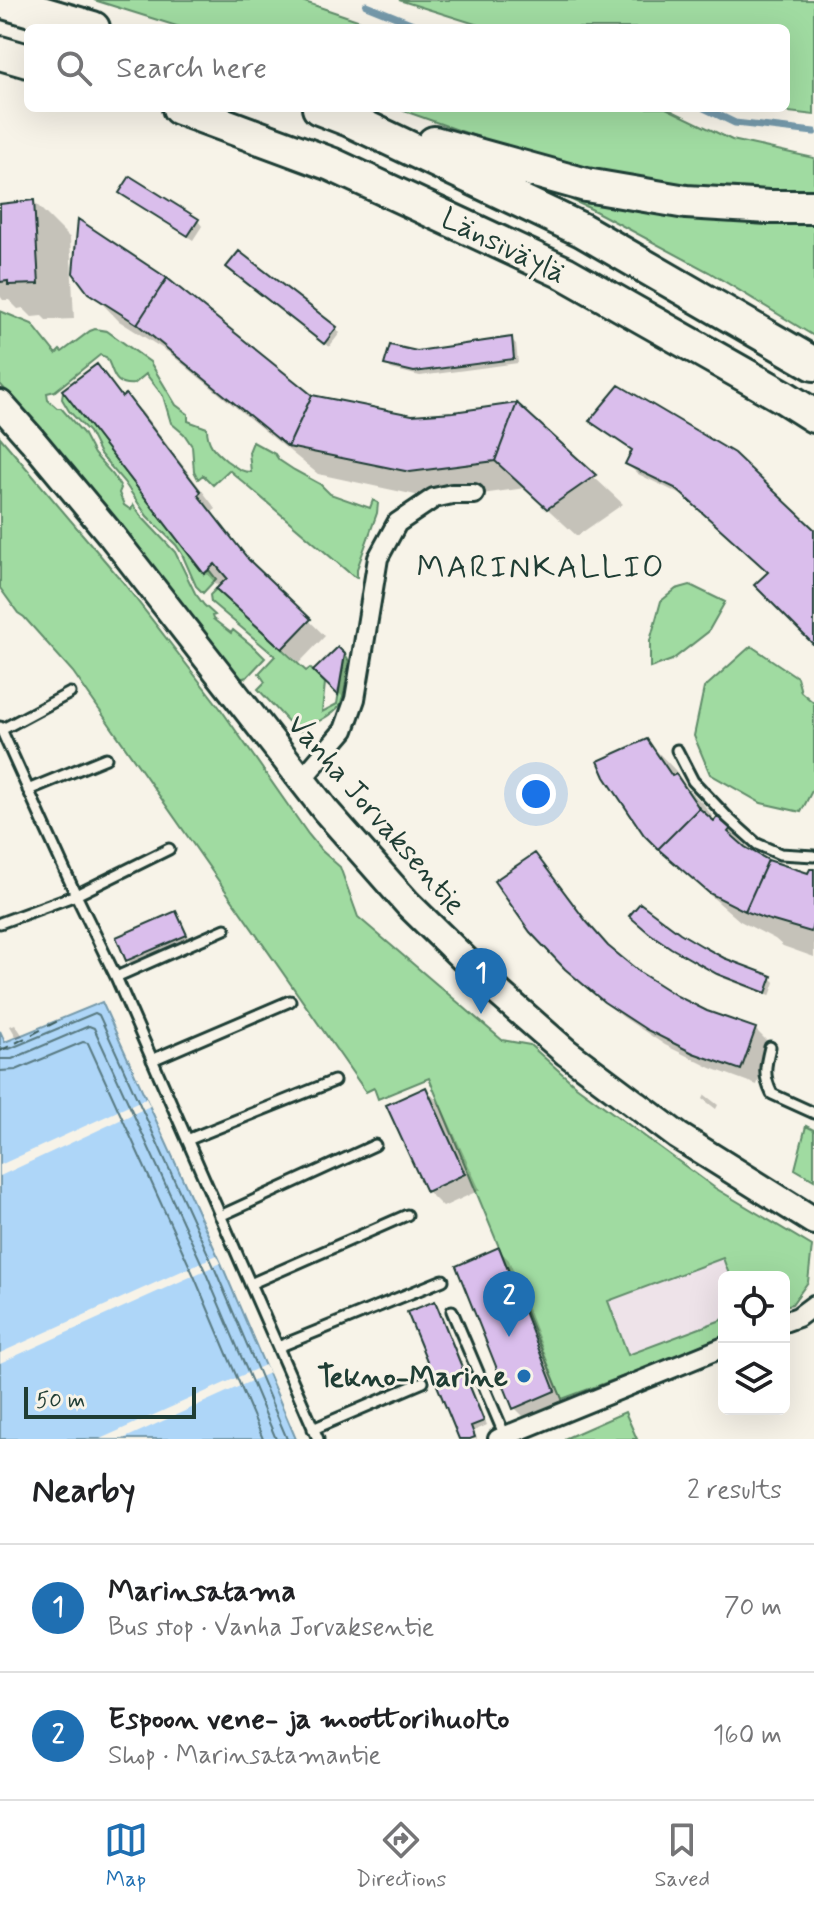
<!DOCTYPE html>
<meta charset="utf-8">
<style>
:root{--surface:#fff;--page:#f6f6f6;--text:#202124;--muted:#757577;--line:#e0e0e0;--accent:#1f6fb2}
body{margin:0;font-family:Mynerve,sans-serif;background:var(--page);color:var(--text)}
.controls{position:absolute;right:24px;bottom:24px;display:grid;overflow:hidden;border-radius:12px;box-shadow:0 8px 32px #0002}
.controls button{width:72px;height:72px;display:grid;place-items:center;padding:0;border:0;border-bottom:2px solid var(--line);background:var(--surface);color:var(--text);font:40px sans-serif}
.scale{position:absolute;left:24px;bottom:20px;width:172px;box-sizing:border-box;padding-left:8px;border:4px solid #1f3d34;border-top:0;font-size:22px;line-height:28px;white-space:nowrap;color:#1f3d34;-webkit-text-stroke:6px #f7f3e8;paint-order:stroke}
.you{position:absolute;left:536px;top:794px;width:28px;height:28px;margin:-20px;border:6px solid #fff;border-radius:50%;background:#1a73e8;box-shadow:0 0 0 12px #1a73e833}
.badge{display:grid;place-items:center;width:52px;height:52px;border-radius:50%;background:var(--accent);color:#fff;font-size:26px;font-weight:700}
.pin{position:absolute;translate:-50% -66px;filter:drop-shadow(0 2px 4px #0008)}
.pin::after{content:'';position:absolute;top:42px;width:28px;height:24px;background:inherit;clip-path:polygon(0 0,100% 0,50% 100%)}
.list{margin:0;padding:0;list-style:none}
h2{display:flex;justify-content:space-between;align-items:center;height:104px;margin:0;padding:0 32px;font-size:34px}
h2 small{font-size:26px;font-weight:400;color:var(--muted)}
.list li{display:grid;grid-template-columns:52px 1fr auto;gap:24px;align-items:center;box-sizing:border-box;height:128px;padding:0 32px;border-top:2px solid var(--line)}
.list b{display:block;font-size:30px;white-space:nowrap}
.list p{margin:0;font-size:26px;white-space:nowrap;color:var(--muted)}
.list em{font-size:26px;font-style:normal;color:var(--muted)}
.icon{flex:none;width:44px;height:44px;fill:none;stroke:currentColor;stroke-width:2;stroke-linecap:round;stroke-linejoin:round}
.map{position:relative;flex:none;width:814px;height:1439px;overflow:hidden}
.search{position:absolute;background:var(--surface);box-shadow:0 8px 32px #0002;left:24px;right:24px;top:24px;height:88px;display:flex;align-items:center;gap:20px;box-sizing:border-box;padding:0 28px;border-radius:12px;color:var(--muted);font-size:30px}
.sheet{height:360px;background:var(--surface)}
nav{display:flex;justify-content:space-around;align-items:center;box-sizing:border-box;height:112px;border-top:2px solid var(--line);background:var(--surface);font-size:22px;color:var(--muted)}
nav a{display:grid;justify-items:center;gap:4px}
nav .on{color:var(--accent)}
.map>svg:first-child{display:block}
.built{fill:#eee3e9}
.green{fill:#a0dba1;stroke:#608c6a;stroke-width:2}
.water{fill:#aed6f8;stroke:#7599aa;stroke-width:2}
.pier{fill:#f7f3e8}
.shadow{fill:#0003}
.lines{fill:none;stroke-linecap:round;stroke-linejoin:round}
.shore{stroke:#587a82;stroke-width:2}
.stream{stroke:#7599aa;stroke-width:7}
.ferry{stroke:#3c5c5b;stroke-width:2;stroke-dasharray:10 8;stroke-linecap:butt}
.building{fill:#dabeec;stroke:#1f3d34;stroke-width:2}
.service-casing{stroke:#1f3d34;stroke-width:15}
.minor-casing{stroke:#1f3d34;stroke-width:24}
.secondary-casing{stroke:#1f3d34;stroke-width:32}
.motorway-casing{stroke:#1f3d34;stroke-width:38}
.service{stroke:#f7f3e8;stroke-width:9}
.minor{stroke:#f7f3e8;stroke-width:18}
.secondary{stroke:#f7f3e8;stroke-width:26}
.motorway{stroke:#f7f3e8;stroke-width:32}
.poi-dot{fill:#1f6fb2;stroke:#f7f3e8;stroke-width:3}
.labels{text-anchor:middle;stroke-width:6;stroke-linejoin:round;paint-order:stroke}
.street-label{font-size:30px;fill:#1f3d34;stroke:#f7f3e8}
.poi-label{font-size:30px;font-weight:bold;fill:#1f3d34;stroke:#f7f3e8;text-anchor:end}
.neighbourhood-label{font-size:32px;letter-spacing:2px;fill:#1f3d34;stroke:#f7f3e8}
</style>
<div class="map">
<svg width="814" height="1439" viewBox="0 0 814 1439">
<rect width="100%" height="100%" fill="#f7f3e8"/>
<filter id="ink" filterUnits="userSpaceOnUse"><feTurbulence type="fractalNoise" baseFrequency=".0125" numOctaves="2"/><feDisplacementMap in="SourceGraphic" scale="16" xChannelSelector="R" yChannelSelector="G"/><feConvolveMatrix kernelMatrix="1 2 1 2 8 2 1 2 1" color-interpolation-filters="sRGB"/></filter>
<g filter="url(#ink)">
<path class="built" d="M723,1258L730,1277H724V1319L628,1356L608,1301Z"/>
<path class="green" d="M94,0H299L381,28H183Z
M399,0H814V115L754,108H786V28H488Z
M396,108H666L732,140L814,158V195H713L540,159Z
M559,191L814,218V336L709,272L591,209L563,196Z
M0,311L32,324L56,354L60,350L62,352L90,331L95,329L107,331L150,362L176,405L188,414V421L207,428C207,445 215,451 227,461C236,467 240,472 251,472L249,452L253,442L275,454L279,460L294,470L320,484L330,494L370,508L373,500L378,503L377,513L357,569V577L353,576L229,470L213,485L203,475L198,479L194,471L192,446L184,434L171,423L163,396L146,374L134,384C111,386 115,371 106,357L100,355L55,391L47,393L48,400L57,408H61L83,433L94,454L113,475L121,488L119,493L124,505L131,510L133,505L141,516L175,552L195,593L204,605L215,615L212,616L213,619L231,633L233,630L255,648L265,658L247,677L239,679L60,451L0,384Z
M63,391L204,574L209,570L216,579L203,593L196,586L182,554L176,545L147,516L124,482L100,454L89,432L69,411L62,399Z
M0,437L122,581L220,708L308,834L322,851L340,867L358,917L502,1040L530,1045L576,1086L715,1188L812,1246L808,1282L792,1304L784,1306V1277H730L723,1258L608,1301L628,1355L724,1319V1339L562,1399L429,1078L378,1099L374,1088L366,1092L73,672L24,617L18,613L0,588Z
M690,585L725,602L708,632L672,660L650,668V641L661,601L676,589Z
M216,589L306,671L310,668L325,683L322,712L337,704L345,654L349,661C346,674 347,694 339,706C334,714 309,727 300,731L295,729L258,689L265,682L259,673L275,656L211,602L210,595Z
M751,646L797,677L801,692L814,703V787L801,812L761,803L710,774L694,736L704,688Z
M806,1126L814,1130V1180L795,1169Z
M625,1412L637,1439H564Z"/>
<path class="water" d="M102,1002L221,1263L296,1439H0V1031L5,1042Z"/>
<path class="pier" d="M146,1098L150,1106L0,1176V1165Z
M217,1255L221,1263L0,1363V1353Z
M265,1365L269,1373L123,1439H100Z"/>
<path class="shadow" d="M127,197L198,221L202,226L193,240Z
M34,202L70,238L74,319L46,320L42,316L32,317L23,308L18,309L9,300H3L0,296V206Z
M234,271L336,328L340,333L329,347Z
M90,291L311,397L412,417L516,405L623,504L577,536L525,488L439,500L318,474L168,352L119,321Z
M511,339L516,344L518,363L420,376L391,369L387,364L417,353Z
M97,367L124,398L126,396L142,412L216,509L212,512L261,574L325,636L299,663L234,604L206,573L65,390Z
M592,421L814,532V643L770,572L688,498L638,474L627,464L633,452L602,431Z
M338,650L349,660L343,697L316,671Z
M647,741L675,770L688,789L704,805L716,822L730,829L759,858L810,876L814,871V957L783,946L775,939L740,921L689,877L646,834Z
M535,855L550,871L595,933L614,953L640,975L676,998L714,1016L755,1029L771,1045L757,1085L711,1068L665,1045L623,1017L583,985L566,968Z
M176,913L180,918L190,940L133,965L128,960Z
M679,935L723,960L771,978L775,982L770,996L723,978L700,966L656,937Z
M15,1024L23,1036L17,1038L10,1026Z
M426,1089L441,1105L480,1190L443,1207L427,1191Z
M705,1095L718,1105L716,1109L703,1099Z
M499,1250L509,1260L564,1402L525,1418L515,1408Z
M435,1303L439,1308L487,1425L474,1431L477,1439H461Z"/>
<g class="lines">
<path class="shore" d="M0,1048L9,1049L95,1013L99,1015L214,1267L287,1439
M0,1059H12L89,1026L94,1028L205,1271L276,1439
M0,1071L16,1070L83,1042L88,1043L194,1276L263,1439"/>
<path class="stream" d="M366,5L423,28
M704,108L735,123L814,132"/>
<path class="ferry" d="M0,1051L62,1019"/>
</g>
<path class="building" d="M130,176L199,219L188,236L119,193Z
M34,200L39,284L8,285V281L0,282V204Z
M78,219L167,278L137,324L88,293L73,273Z
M239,251L337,327L324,344L226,267Z
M167,278L312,395L288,447L137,324Z
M512,337L514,359L414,372L384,365L390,345L417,351Z
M97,364L122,397L126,394L201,492L198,495L249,560L311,619L282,649L216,589L227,578L215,564L204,574L62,390Z
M619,385L734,453L814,529V645L754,585L768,572L675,488L625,464L632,450L589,421Z
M312,395L412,415L453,412L517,403L495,461L410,472L288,447Z
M517,403L596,475L547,509L495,461Z
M338,647L345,654L338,695L313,671Z
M647,739L672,776L676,774L699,808L658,849L644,835L605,777L598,761Z
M699,808L714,821L717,817L732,827L728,832L745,847L768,860L745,911L709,893L658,849Z
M535,853L586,921L608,946L641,973L677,996L707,1011L756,1028L741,1070L693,1053L647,1030L604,1002L565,969L530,932L494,881Z
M768,860L808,873L810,869H814V925L813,924L811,932L763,918L745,911Z
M640,903L680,933L702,946L724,958L772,976L766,993L717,974L671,948L649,933L629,916Z
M176,911L187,935L126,961L116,937Z
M426,1087L465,1174L426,1192L386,1105Z
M499,1247L555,1391L513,1409L456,1266Z
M435,1301L484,1421L471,1426L475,1437L470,1439H459L407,1312Z"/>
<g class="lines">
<g class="service-casing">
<path id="service" d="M0,727L76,895L116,977L318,1439
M1,730L70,693
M677,750L693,781L728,818L757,844L780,854L814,856
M28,790L106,758
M0,923L76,895L169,849
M116,977L225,929
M770,1047C765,1067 763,1075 772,1094L814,1113
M152,1060L290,1001
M187,1140L334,1081
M220,1216L375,1145
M250,1284L407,1215
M452,1311L505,1436
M278,1347L443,1280
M313,1429L423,1382"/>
</g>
<g class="minor-casing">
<path id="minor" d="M302,779L344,730L355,699L378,558L397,523L434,498L452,494H474
M784,1322L798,1317L814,1305
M498,1439L724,1347"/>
</g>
<g class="secondary-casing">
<path id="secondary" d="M0,404L32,440L111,535L326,811L408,904L500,994L566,1052L678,1136L814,1221"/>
</g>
<g class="motorway-casing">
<path id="motorway" d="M0,1L93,28
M0,53L28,61
M179,108L331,164L565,273L784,397L814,416
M319,108L350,120L582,230L814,364
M434,143L586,185L686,202L769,207H814"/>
</g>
<use href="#service" class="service"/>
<use href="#minor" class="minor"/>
<use href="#secondary" class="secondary"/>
<use href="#motorway" class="motorway"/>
</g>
</g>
<circle class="poi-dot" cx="524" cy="1376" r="8"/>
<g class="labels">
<g class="street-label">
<text transform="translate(504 245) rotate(26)" y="10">Länsiväylä</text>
<text transform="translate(377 814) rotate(49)" y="10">Vanha Jorvaksentie</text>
</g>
<g class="poi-label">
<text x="508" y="1386">Tekno-Marine</text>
</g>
<g class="neighbourhood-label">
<text x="541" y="577">MARINKALLIO</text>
</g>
</g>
</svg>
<div class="controls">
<button><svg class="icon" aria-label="locate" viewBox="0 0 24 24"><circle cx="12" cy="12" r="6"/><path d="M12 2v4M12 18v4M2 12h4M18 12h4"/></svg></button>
<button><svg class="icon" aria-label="layers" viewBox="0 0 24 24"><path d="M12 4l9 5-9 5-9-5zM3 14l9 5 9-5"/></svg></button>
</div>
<div class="scale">50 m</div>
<div class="you"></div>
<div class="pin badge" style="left:481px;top:1014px">1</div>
<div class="pin badge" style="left:509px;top:1337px">2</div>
<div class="search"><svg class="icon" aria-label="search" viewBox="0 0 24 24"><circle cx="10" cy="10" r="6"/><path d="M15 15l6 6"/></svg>Search here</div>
</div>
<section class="sheet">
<h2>Nearby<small>2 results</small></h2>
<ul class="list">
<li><span class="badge">1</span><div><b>Marinsatama</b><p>Bus stop · Vanha Jorvaksentie</p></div><em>70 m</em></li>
<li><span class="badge">2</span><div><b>Espoon vene- ja moottorihuolto</b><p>Shop · Marinsatamantie</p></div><em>160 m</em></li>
</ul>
</section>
<nav>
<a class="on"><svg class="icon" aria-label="map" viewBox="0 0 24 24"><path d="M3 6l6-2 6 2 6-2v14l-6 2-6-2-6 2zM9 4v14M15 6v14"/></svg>Map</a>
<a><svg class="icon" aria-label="directions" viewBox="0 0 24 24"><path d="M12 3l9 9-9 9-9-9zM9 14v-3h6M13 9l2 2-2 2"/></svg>Directions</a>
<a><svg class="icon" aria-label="saved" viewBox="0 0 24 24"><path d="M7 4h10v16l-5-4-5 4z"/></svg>Saved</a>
</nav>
